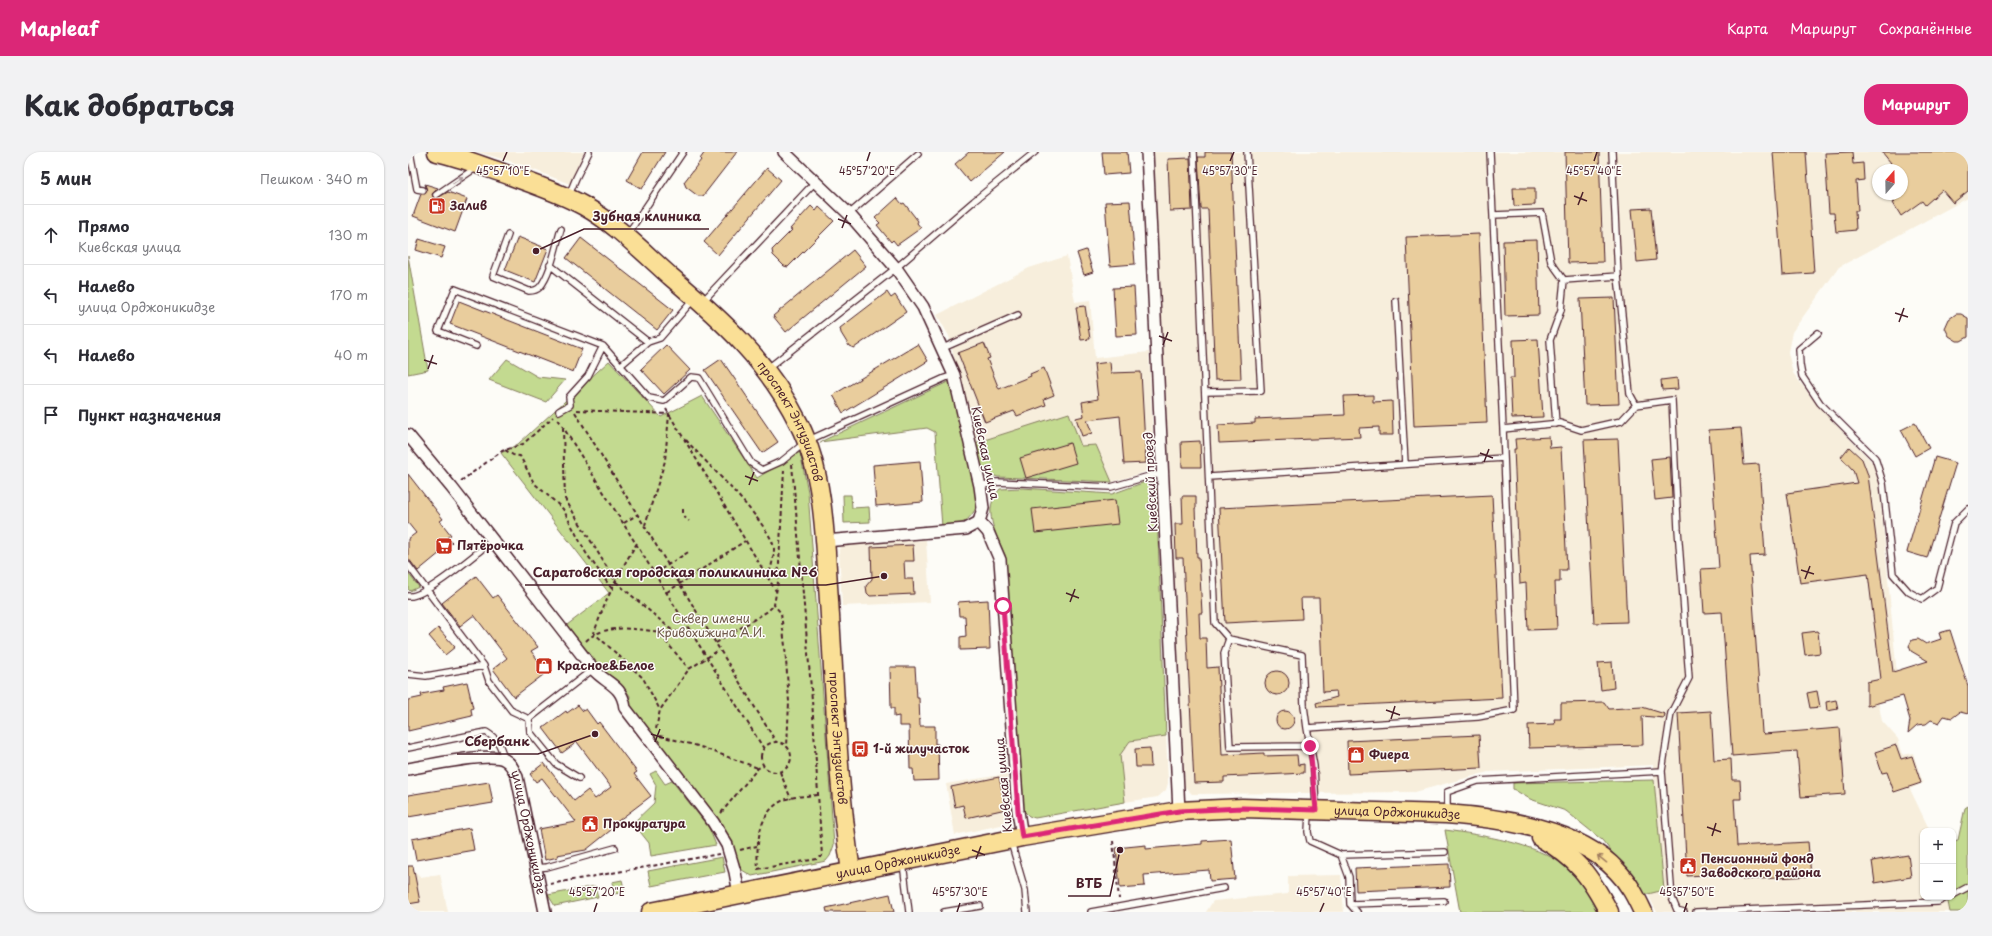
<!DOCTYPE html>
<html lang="ru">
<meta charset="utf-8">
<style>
:root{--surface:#fff;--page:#f2f2f3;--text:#2b2b33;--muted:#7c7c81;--line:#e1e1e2;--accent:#db2777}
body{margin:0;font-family:"Playpen Sans",sans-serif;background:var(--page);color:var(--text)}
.controls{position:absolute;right:12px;bottom:12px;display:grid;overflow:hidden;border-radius:8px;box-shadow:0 1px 3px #0004}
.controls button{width:36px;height:36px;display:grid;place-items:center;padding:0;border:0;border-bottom:1px solid var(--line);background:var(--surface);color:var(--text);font:20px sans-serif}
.compass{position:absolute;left:1464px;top:12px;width:36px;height:36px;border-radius:50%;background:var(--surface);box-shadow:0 1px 3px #0004;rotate:20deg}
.stop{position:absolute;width:12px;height:12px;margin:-9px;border:3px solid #db2777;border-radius:50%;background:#fff}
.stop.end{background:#db2777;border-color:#fff;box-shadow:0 1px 4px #0008}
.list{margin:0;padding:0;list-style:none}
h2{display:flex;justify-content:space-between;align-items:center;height:52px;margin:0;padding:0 16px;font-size:17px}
h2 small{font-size:13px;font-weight:400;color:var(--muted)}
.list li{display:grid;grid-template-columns:26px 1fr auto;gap:12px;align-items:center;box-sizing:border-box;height:60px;padding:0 16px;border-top:1px solid var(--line)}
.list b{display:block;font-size:15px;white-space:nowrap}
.list p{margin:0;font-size:13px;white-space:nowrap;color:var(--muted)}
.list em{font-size:13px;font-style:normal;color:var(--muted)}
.icon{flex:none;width:22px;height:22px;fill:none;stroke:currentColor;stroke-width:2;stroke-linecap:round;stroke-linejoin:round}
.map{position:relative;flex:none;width:1560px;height:760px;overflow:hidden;border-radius:16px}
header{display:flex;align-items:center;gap:24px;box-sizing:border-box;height:56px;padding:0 20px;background:var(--accent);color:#fff}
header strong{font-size:19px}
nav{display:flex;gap:22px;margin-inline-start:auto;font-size:14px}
.intro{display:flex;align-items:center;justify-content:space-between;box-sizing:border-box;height:96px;padding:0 24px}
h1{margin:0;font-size:28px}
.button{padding:10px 18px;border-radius:16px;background:var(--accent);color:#fff;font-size:14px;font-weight:700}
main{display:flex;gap:24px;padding:0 24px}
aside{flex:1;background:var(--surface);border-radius:16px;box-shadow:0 1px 3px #0004}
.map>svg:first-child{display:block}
.built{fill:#f7eedc;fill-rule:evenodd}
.green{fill:#c3da90;stroke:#867c5e}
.building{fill:#e9cd9d;stroke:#4a1f2b}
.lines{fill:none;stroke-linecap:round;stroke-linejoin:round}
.lane-casing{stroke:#4a1f2b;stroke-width:8}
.street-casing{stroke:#4a1f2b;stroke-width:14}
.primary-casing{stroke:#4a1f2b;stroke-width:21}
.path{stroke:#4a1f2b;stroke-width:2;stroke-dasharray:4 3;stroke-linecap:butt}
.lane{stroke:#fdfcf7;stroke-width:5.5}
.street{stroke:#fdfcf7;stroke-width:11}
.primary{stroke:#fadf96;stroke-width:18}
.oneway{stroke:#ac999b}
.oneway2{stroke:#a27f60}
.route{stroke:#db2777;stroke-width:5}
.ticks{fill:none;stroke:#4a1f2b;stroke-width:1.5}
.labels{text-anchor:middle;stroke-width:3;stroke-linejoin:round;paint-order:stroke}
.poi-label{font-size:12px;font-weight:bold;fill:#4a1f2b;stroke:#fdfcf7;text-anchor:start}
.street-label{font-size:12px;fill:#4a1f2b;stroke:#fdfcf7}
.park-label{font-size:12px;fill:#6e5749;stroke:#fdfcf7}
.ticks-label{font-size:10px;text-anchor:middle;fill:#4a1f2b;stroke:#fdfcf7;stroke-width:3;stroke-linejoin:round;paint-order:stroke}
.leader{fill:none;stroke:#4a1f2b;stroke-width:1.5}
.callout-dot{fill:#4a1f2b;stroke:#fdfcf7;stroke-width:1.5}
.callout-label{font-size:13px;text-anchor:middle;font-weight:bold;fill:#4a1f2b;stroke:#fdfcf7;stroke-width:3;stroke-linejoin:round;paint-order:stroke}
</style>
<header>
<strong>Mapleaf</strong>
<nav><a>Карта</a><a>Маршрут</a><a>Сохранённые</a></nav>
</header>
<div class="intro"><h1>Как добраться</h1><a class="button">Маршрут</a></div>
<main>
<aside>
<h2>5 мин<small>Пешком · 340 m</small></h2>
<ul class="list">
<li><svg class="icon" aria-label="ahead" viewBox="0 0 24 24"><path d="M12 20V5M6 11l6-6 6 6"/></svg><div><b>Прямо</b><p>Киевская улица</p></div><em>130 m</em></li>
<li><svg class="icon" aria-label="left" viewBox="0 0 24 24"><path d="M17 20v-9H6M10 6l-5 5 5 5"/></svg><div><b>Налево</b><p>улица Орджоникидзе</p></div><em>170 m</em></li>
<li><svg class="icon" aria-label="left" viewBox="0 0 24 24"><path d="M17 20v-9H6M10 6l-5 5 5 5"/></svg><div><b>Налево</b></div><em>40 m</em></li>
<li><svg class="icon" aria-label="arrive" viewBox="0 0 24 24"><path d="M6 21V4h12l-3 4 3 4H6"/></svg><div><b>Пункт назначения</b></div></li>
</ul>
</aside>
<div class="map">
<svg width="1560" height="760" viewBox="0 0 1560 760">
<rect width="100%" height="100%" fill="#fdfcf7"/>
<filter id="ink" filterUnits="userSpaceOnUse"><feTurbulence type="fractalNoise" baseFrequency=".025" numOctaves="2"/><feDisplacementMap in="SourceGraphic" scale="8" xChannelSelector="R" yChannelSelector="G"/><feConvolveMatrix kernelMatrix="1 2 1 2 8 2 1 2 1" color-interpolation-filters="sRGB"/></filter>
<g filter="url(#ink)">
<path class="built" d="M70,0H176L162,32L111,12Z
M746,0H1560V46L1431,115L1384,180L1380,200L1385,221L1410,254L1464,310L1471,330L1489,523L1466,528L1474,569L1490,587L1495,603L1505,601L1515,631L1502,637L1522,679H1515V745H1539L1542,760H1249L1239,741L1256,738L1245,613L1080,620L1007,640L784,642L777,635ZM1470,18H1494V42H1470Z
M659,104L667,150L682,148L687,206L741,200L746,308L743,316L734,321L704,330L688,293L673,294L661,261L567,291L541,184L529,163L621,116Z
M518,388L522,450L434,454L431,398L432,395L435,393Z
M758,584L760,631L758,638L750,645L717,650L712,603L722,589Z
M599,622L604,661L602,671L547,683L538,632Z
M0,713L13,725L32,722L40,760H0Z
M933,723L936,760H798L805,749L880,742V724Z"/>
<path class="green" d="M0,104L20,218L0,222Z
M99,207L130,225L157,228L138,250L81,228Z
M201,209L253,265L294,244L349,326L392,300L400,340L426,693L422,704L418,709L344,724L334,718L314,673L220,554L222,544C215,534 209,526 198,522L159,473L201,441L93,301L110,292Z
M542,229L570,352C560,372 554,372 534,375L527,280L519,276L412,290Z
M661,261L673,294L688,293L704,330L590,325C570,320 571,309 567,291Z
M737,330L744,332L748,336L758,584L722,589L712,603L717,650L627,666L621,664L615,658L597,403C588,382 573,357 592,337L614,336L704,342Z
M435,343H443L444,356L461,355L462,370L436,371Z
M0,421L11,435L2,439L0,437Z
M248,619L257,632L264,629L301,676L308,693L243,704L241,691L225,671L246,651L248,633L242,622Z
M1246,628L1256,738L1236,743L1229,731L1194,688L1158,659L1122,647L1105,637V631Z
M1560,654V760H1542L1539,745H1545V689L1550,688L1557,656Z
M1037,678C1074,683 1127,691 1157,714C1170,724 1180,737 1190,750L1185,752L1189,760H1052Z
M314,705L317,720L243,734L240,719Z
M214,728L217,740L206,742L204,730Z
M187,734L190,745L147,754L140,743Z"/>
<path class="building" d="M235,0H257L234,37L219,28Z
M297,0H329L295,44H290L278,35L276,30L293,8L292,7Z
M561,0H597L562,30L547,12Z
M694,0H719L721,21L696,23Z
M797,0H823L833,227L807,228L800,57H793L790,5H797Z
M1157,0H1191L1195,110L1160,111Z
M1365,0H1398L1406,121L1374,123Z
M1444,0L1445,12L1455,11L1456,28L1448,29L1450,59H1447L1448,78L1428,80L1426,61H1421L1417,1Z
M1474,0H1560V39L1545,51L1534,38L1517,53L1514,49L1493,64L1485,51L1487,50L1481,42H1494V18H1474L1483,11Z
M782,6L784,58L762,59L760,7Z
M359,16L373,28L310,103L296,90Z
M17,32L30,36L24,42L27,47L40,40L59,47L47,80L5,64L13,42H17L19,39Z
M1105,36H1127V53L1106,54Z
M489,46L494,52L496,51L510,69L509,71L513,76L489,93L485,88L483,90L469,73L472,71L467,66Z
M722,49L727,112L702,114L697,50Z
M403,54L408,59L411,55L426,69L380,115L376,114L365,103L364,98L384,78L382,77Z
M1243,56L1248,108L1229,110L1224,57Z
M1071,82L1079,271L1006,274L998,85Z
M110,85L140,97L127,130L97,118Z
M173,86L265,158L249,178L158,106Z
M11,87L37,95L33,106L8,98Z
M1129,88L1131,163L1097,164L1095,89Z
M445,98L458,114L378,180L365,164Z
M678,98L685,120L676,123L669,101Z
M726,135L729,183L708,184L705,136Z
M479,140L483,146L487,143L498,160L446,196L441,194L433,181L432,176Z
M1206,146L1211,252L1177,253L1172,147Z
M51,149L174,197L165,220L42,172Z
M677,154L682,187L673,188L668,155Z
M1548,162H1553L1560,166V185L1553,189H1549L1541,184L1537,176L1541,167Z
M1130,187L1135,265L1104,266L1102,226H1106L1105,188Z
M576,191L582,206L579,207L591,237L623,224L622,222L636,216L646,243L636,247L638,253L609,264L606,259L577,270L550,201Z
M510,192L520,209L435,261L425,243Z
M258,193L282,218L256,242L233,217Z
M313,207L370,290L354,301L297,218Z
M702,210L703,221L733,220L738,311L716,312L712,264L679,268L684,281L674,284L668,266L676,264L674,250L690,247L686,212Z
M1269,226L1270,237L1254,238L1253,228Z
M965,243V250L984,249L985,283H971V275L951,276L952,285L811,291L810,273L847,271V267L937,263L936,244Z
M1507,271L1521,296L1507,304L1493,278Z
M1333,276L1336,313L1351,312L1357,403L1342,404L1354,580L1356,582L1432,576L1437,642L1393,645L1389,599L1324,604L1314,460L1296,461L1293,417L1311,416L1301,278Z
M1141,285L1142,296L1153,295L1159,418H1152V430H1147L1149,477L1120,478L1118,431L1112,432L1106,297H1108L1107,287Z
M1210,287L1219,470L1186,471L1176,288Z
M792,289L793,315H774L773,290Z
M662,291L668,311L618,326L612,306Z
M1441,295L1454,307L1460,323L1485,520L1520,509L1503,499L1501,494L1504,488L1510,487L1518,492L1533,487L1531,481L1542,478L1560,534V562L1552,560L1544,566L1536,564L1531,571L1523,568L1518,572L1509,573L1500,581L1502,568L1495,544L1459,554V530L1473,527L1460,422L1392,431L1379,341L1449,331L1445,318L1433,305Z
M1262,305L1264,346L1247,348L1243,307Z
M1527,305L1548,311L1519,406L1499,400Z
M512,309L515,350L468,354L465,313Z
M0,322L35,367L32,369L43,383L39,385L44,391L10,419L0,406V387L8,381L0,371Z
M1084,343L1094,546L909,555L908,551L929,545L928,539L915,540L911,446H893L894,467L817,471L811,356Z
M774,344H788V356H787L789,405H791L794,461H791L792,486H798L799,516L810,515L814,603L856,601V604L889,603L890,613L896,612V621L816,625V630L786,631L775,406H768L767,372H775Z
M707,348L710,372L627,381L624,357Z
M505,393L506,409H496L497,427H505L506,442L462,444L459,441L458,434L464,427L463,395Z
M68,424L85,446L89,443L130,495L123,499L139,520L106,545L85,517L99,506L66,463L52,474L34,451Z
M580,448L582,497L552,498V485L558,484L557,464H551L550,450Z
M30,476L47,495L37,503L21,484Z
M1410,479L1412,501L1397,503L1394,481Z
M1204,510L1206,536L1193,538L1190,511Z
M482,515H507L509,546H511L512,574H527V592H530L531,628L506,629L505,617H502L501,574H491V564L486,565V556H483Z
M857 531a12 12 0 1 1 24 0a12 12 0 1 1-24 0Z
M59,530L65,556L63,557L64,564L0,579V548L14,545L13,542L36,538L35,535Z
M1409,539L1412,555L1402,556L1399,541Z
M1428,548L1430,557L1419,559L1418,550Z
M1196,550L1201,557L1234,555L1257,562L1256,566L1234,564L1235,593L1121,596L1120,573L1147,572L1146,567H1153V551Z
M170,553L175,559L178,557L189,572L191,570L229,620L226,622L243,644L206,672L208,674L178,698L149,703L150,705L137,708L131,677L168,670L134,626L128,630L122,622L136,611L166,649L180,638L187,647L203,635L169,590L154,601L135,576L158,559L159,561Z
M868 568a9 9 0 1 1 18 0a9 9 0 1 1-18 0Z
M1303,559L1306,608L1323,607L1324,628H1332L1333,647H1326L1329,694L1400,690L1403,724L1334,728V721L1279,724L1270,561Z
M1071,583L1073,616L940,622L939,589Z
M1488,593L1493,607L1504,604L1513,631L1486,640L1479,620L1474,621L1467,600Z
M742,596L743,615H728L727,597Z
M591,625L598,657L558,666L555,653L547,655L543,635Z
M81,630L85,651L0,665V643Z
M62,676L66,698L8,708L4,687Z
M823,687L827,727L802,729L801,718L736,723L737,734L712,736L708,696L738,693V697L794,692V689Z
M1500,703L1503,725L1467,731L1464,709Z
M1041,712L1042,735L948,739L947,716Z
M0,714H5L12,750L0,752Z
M482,742L486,760H419L418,756Z"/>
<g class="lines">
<g class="lane-casing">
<path id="lane" d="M2,0L9,37L15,38
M786,0L807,471L821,487L894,503L896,554L899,576L1070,565L1106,558L1095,277L1152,271L1173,278L1213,269L1228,253L1264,248L1270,377L1281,526L1263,561L1254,619L1264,746L1269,758L1276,760
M1082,0L1095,277
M28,43L69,15
M161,43L168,26L181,0
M441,62L510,2
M1085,63L1134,61L1143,110L1156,128L1153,158L1142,188L1148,272
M100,83L85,124L121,139C125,139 129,138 132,135C143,122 148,93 153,77
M219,83L275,0
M142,113L240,190
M1210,124L1222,242L1228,253
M1156,128L1210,124L1204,0
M295,149L408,29
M988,149L997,312
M1410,181L1391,197L1392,213L1394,224L1412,251L1467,306L1475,331L1485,422L1501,440L1514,447L1529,436L1546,371L1560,357
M68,194L30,179L47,137L195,194L241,246L256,249L283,225L291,226L343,311L354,318L374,309L399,289L537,226L546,223
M535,196L610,163
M212,214L240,190L252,186L285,148
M359,217L488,116L566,49L627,0
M797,240L853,239L839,0
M151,259L162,253L161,245L180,224L195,194
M801,325L1096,306
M572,334L589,330L703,335L745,323H756
M0,413L76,514L81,529L104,559L121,567L122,580L148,612L171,626
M0,444C16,447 71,399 85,388
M821,487L816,501L822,595L902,594
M0,522L18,524L76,514
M121,567L185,517
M899,576L906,614L908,657
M0,596L78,580C90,587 93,594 96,607
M1039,659V640L1070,629L1254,619
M901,661L900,680L902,689L933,703L941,725L942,752L949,760
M603,690L617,738L619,760
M933,703L1037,700
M495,711L501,760
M128,716L139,715L207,696
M1545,743L1560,735
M942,752L1036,749
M536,760L572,754
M683,760L816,736
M1288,760L1530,750L1540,745"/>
</g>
<g class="street-casing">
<g id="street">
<path d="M376,0L441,62L488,116L515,155L546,223L572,334L575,356L571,370L580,380L592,408L610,659L614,685"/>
<path d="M739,0L771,659"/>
<path d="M0,283L44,336L185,517C198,532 214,532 217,556L305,670L319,693L327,720L331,742"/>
<path d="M417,389L558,377L571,370"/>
<path id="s1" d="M0,617C18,614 84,599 97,608C104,612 106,619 109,625L137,760"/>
</g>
</g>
<g class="primary-casing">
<g id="primary">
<path id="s2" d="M29,0C52,5 74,14 95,21C122,31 151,40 176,54C208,72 235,100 262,124C314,168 360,209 391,272C415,319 417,382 420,434C427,529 428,625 443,719"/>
<path d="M1133,686C1169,706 1182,724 1201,760"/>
<path id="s3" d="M243,760L614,685L771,659L834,656L1038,662C1093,666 1170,677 1209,719C1221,731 1228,745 1235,760"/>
</g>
</g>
<path class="path" d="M258,257L368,439
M169,258L261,262L257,309L237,373
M167,260L368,590
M150,267L356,597
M155,276L157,347L208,430L266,480H250L281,517
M278,288C296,309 365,374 366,397C366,406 363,416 360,424
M97,298L105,303L112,304L126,331L155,357L178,401L204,437
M384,312L404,548L414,704L409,707L350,717C348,693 350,659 376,648C386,644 399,644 410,643
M376,318L370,430L366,453L373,461L377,494L381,550L379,595
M53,329L94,299L115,292L145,265
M275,357V364L281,369
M216,371L230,362
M229,391C211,420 197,449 186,481L235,526L252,558
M247,421L282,399
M259,440L337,389
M266,480L275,479L280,475
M178,489C196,471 228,477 252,480
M308,491L360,459L366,453
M248,577L252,558L281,517L311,498
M252,584L290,594L350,616
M353 605a15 15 0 1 1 30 0a15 15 0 1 1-30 0Z
M372,620L383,647
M313,661L350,616L356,614
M705,689L711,747
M332,698L349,694
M142,732L311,702"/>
<use href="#lane" class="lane"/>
<use href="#street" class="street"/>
<use href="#primary" class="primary"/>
</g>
<defs><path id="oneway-shaft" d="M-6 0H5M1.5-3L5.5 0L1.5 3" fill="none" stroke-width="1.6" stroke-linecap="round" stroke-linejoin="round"/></defs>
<use class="oneway" href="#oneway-shaft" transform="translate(50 28) rotate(-35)"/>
<use class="oneway2" href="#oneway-shaft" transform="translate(1194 707) rotate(-141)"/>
</g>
<g class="lines" filter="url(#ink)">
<path class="route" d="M595,454L610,659L614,685L771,659L834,656L908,658L902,594"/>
</g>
<path class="ticks" d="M95,9L99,0M459,9L462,0M822,9L826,0M1186,9L1189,0M1166,44L1179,49M1170,53L1175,40M430,67L443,72M434,76L439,63M1487,161L1500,165M1491,170L1496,156M751,184L764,189M755,193L760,180M16,208L29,212M20,217L25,203M1072,301L1085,306M1076,310L1081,297M337,324L350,329M341,333L346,320M1393,418L1406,422M1397,427L1402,414M658,441L671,446M662,450L667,437M978,558L992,563M983,567L987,554M243,582L256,586M247,590L252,577M1299,675L1313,680M1304,684L1308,671M564,698L577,703M568,707L573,694M186,760L189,751M549,760L552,751M912,760L916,751M1276,760L1279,751"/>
<defs>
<g id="fuel-square" transform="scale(0.9)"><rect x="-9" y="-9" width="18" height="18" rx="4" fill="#c8321e" stroke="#fdfcf7"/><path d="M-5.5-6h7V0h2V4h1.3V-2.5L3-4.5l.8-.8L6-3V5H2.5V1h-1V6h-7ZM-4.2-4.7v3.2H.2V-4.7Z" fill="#fff"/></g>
<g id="supermarket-square" transform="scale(0.9)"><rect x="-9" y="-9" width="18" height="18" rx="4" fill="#c8321e" stroke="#fdfcf7"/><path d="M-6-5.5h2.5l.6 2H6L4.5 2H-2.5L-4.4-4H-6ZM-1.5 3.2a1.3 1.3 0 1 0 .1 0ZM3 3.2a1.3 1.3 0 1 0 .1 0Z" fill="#fff"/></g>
<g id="shop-square" transform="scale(0.9)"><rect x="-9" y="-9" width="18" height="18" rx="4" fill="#c8321e" stroke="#fdfcf7"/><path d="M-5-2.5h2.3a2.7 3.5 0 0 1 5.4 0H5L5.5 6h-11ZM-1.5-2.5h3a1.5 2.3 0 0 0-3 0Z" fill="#fff"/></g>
<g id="bus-square" transform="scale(0.9)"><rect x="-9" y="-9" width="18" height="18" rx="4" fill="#c8321e" stroke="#fdfcf7"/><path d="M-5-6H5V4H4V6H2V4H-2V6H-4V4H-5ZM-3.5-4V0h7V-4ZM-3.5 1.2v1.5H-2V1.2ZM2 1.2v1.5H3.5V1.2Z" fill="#fff"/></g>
<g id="civic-square" transform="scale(0.9)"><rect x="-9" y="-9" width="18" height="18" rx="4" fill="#c8321e" stroke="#fdfcf7"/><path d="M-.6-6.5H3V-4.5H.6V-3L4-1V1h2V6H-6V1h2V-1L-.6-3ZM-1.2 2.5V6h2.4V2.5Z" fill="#fff"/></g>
</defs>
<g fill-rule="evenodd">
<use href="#fuel-square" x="29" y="54"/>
<use href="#supermarket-square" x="36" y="394"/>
<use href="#shop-square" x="136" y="514"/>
<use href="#bus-square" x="452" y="597"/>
<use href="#shop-square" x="948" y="603"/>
<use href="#civic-square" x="182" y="672"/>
<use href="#civic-square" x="1280" y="714"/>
</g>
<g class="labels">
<g class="poi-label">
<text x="42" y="58">Залив</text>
<text x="49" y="398">Пятёрочка</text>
<text x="149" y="518">Красное&amp;Белое</text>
<text x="465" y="601">1-й жилучасток</text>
<text x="961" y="607">Фиера</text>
<text x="195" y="676">Прокуратура</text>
<text x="1293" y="711">Пенсионный фонд<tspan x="1293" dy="14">Заводского района</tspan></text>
</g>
<g class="street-label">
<text dy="4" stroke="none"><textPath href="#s2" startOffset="460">проспект Энтузиастов</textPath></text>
<text transform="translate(577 301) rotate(78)" y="4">Киевская улица</text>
<text transform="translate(743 330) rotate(-93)" y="4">Киевский проезд</text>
<text dy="4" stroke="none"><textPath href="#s2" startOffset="784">проспект Энтузиастов</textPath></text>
<text transform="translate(596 633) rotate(-95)" y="4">Киевская улица</text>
<text dy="4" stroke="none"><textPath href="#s3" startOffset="756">улица Орджоникидзе</textPath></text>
<text dy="4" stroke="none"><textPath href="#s1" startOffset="176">улица Орджоникидзе</textPath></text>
<text dy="4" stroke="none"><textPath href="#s3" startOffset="252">улица Орджоникидзе</textPath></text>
</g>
<g class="park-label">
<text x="303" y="471">Сквер имени<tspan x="303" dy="14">Кривохижина А.И.</tspan></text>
</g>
</g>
<g class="ticks-label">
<text x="459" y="23">45°57'20"E</text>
<text x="822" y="23">45°57'30"E</text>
<text x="1186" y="23">45°57'40"E</text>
<text x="95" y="23">45°57'10"E</text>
<text x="189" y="744">45°57'20"E</text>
<text x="552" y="744">45°57'30"E</text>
<text x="916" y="744">45°57'40"E</text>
<text x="1279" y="744">45°57'50"E</text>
</g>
<path class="leader" d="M128 99L176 77H301M476 424L418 433H117M187 582L130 602H49M712 698L702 744H660"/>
<g class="callout-dot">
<circle cx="128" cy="99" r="4"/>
<circle cx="476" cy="424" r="4"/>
<circle cx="187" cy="582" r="4"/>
<circle cx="712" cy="698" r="4"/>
</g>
<g class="callout-label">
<text x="239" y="69">Зубная клиника</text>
<text x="267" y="425">Саратовская городская поликлиника №6</text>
<text x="89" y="594">Сбербанк</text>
<text x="681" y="736">ВТБ</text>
</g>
</svg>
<div class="controls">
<button>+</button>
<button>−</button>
</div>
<svg class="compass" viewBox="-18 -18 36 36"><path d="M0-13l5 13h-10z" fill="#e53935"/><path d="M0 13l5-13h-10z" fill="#7c7c81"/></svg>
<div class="stop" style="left:595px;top:454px"></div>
<div class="stop end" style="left:902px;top:594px"></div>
</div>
</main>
